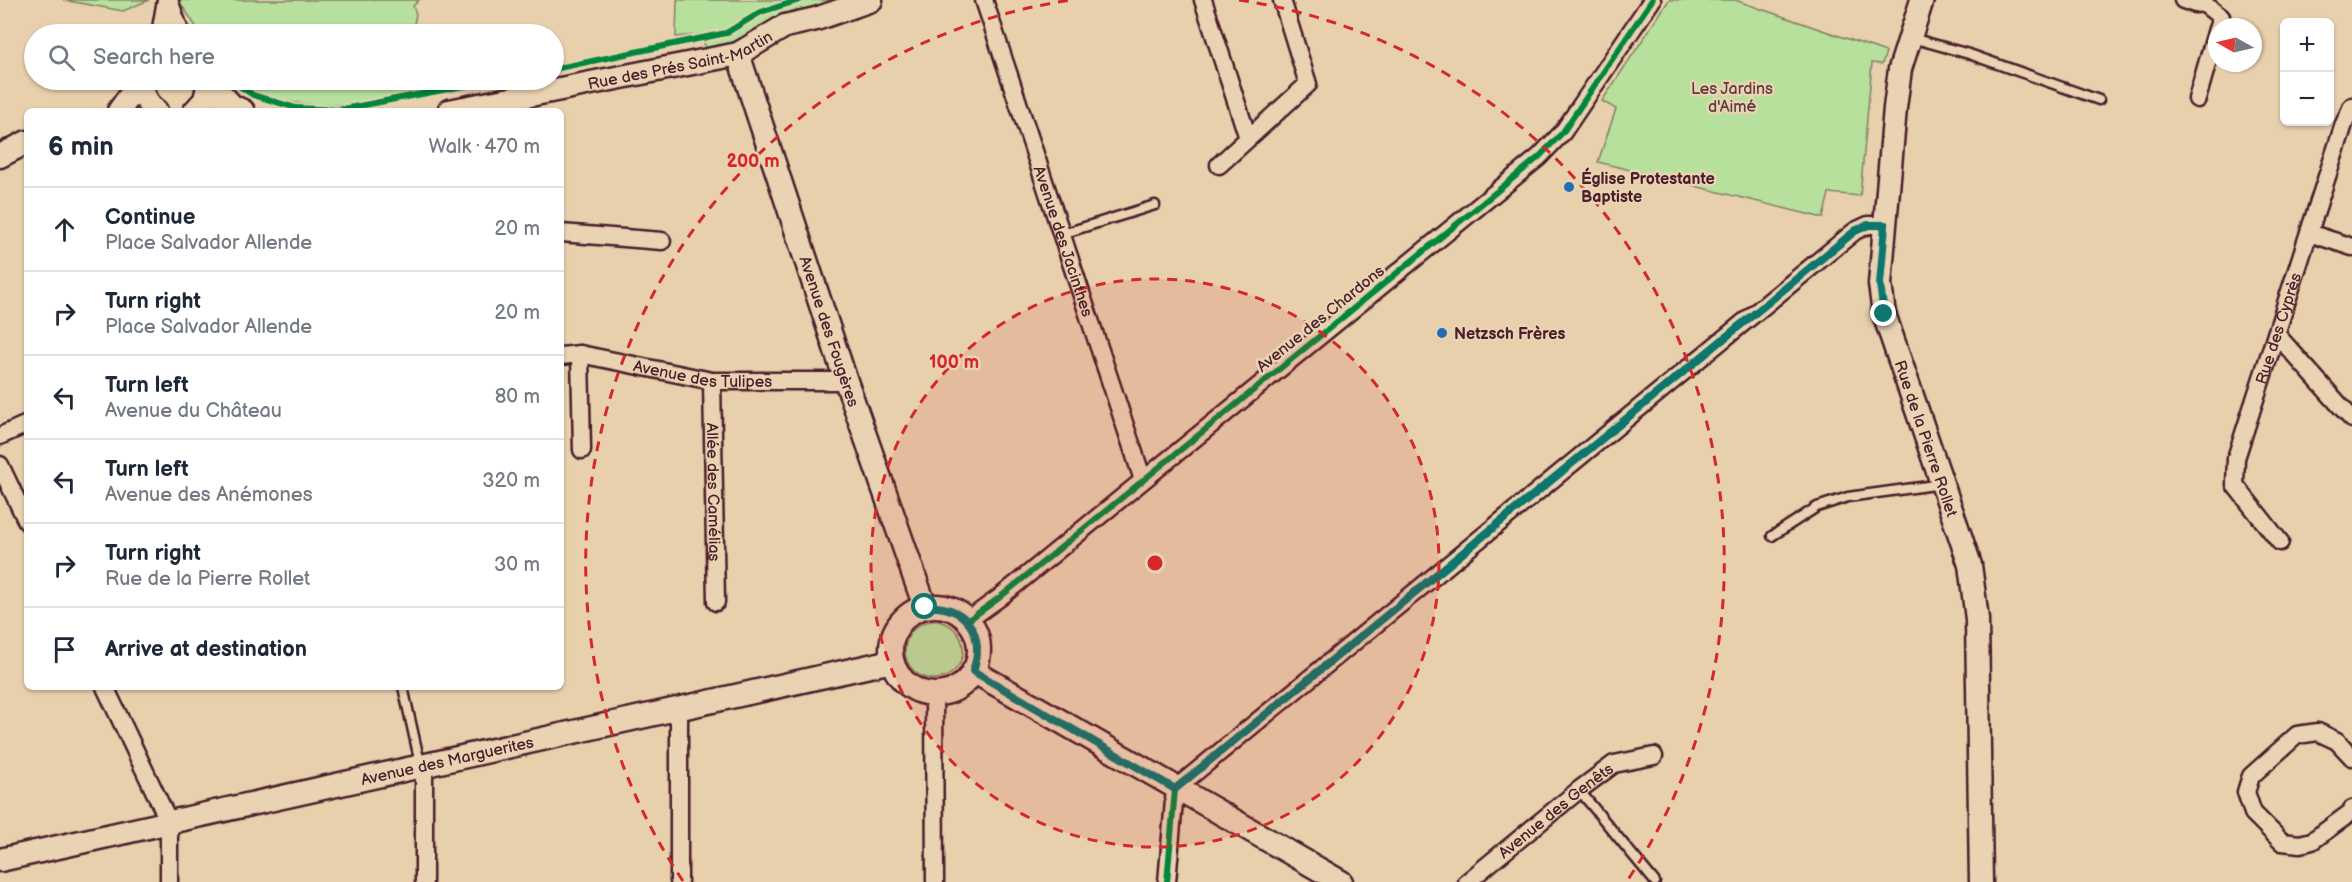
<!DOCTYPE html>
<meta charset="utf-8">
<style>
:root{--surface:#fff;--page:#f2f2f3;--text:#1f2937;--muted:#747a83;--line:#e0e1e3}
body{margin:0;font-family:"Balsamiq Sans",sans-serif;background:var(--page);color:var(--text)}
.controls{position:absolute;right:18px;top:18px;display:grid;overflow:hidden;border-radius:9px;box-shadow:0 2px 4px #0004}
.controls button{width:54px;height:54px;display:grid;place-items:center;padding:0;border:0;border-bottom:2px solid var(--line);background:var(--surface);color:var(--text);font:30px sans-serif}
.compass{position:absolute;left:2208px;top:18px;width:54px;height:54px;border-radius:50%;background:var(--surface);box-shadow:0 2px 4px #0004;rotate:278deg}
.stop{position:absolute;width:18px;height:18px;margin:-14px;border:4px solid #0f766e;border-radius:50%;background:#fff}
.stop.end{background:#0f766e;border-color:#fff;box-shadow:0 2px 6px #0008}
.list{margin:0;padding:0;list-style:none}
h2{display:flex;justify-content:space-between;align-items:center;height:78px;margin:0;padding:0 24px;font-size:26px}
h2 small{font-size:20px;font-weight:400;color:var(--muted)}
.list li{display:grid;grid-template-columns:39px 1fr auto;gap:18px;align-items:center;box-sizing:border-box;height:84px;padding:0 24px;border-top:2px solid var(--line)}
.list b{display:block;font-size:22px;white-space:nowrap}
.list p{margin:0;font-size:20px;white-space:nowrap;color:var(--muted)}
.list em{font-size:20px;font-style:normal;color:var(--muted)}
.icon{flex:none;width:33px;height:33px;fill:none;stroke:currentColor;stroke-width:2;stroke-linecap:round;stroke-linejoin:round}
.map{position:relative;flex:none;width:2352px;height:882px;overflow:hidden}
.search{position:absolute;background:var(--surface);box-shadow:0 2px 4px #0004;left:24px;top:24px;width:540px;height:66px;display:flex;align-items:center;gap:15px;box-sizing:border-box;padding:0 21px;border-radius:33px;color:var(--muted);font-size:22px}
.panel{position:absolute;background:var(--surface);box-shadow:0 2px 4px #0004;left:24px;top:108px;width:540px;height:582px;border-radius:9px}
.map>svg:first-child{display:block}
.green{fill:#b7e09c;stroke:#808064;stroke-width:1.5}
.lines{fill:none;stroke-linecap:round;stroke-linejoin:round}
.lane-casing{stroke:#4a1f2b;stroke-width:13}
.street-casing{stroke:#4a1f2b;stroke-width:21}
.secondary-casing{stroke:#4a1f2b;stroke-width:27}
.lane{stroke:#ead3b3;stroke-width:8}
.street{stroke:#ead3b3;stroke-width:16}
.secondary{stroke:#ead3b3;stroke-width:22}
.cycleway-casing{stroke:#ead3b3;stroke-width:10}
.cycleway{stroke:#00873e;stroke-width:6}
.route{stroke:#0f766e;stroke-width:8}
.ring{fill:none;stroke:#d62828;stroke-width:3;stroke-dasharray:10 8}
.poi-dot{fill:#1f6fb2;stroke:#ead3b3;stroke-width:2}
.labels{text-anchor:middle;stroke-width:5;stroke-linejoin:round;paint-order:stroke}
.street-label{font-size:16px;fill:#4a1f2b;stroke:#ead3b3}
.park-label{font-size:16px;fill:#5a3c3c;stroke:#ead3b3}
.poi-label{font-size:16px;font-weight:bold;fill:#4a1f2b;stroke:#ead3b3;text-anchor:start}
.centre{fill:#d62828;stroke:#ead3b3;stroke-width:3}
.ring-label{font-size:18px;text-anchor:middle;font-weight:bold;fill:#d62828;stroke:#ead3b3;stroke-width:5;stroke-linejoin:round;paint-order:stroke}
</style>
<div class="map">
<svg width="2352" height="882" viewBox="0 0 2352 882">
<rect width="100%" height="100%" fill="#e8d0ad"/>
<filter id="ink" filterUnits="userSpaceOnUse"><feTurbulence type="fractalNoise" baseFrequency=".0167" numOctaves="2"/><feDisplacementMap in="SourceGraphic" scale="12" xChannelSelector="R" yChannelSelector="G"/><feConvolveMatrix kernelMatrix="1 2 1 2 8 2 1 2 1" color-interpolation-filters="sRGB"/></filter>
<g filter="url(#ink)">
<path class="green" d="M63,0H149L123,11Z
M175,0H419L413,6L416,14L412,34H201L179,1Z
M677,0H840L767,24L727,45L706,50L702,34L676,37Z
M1669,0H1735L1886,52L1882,64L1872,63L1860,196L1829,193L1823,218L1598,162L1616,109L1602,101Z
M234,80H443L449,86L432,89L431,92C360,105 299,119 234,80Z
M905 650a29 29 0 1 1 58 0a29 29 0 1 1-58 0Z"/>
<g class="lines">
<g class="lane-casing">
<path id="lane" d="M1912,38L1969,54L2099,100
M1062,234L1155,205
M1772,536L1817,507L1848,497L1942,484
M403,687L418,754L423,765
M1579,790L1655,882"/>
</g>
<g class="street-casing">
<g id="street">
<path d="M169,0L181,34"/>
<path id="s1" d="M984,0L1143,480"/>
<path d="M1203,0L1248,138"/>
<path d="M2183,0L2195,4L2203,3"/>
<path d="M2204,0L2203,3L2221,17L2218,27"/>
<path d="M160,34L166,0"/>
<path d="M2197,99L2217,29"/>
<path d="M1219,165L1308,84L1282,0"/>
<path d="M561,233L662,241"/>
<path d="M2309,233L2352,247"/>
<path d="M2276,334L2352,419"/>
<path d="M580,354L582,450"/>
<path id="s2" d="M561,356L580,354L712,381H846"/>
<path id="s3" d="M712,381L716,602"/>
<path d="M0,436L27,424"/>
<path d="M0,465L27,522"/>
<path id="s4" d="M2280,542L2235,485L2236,458L2344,124L2352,106"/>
<path d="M967,621L999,598L1539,157L1563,132L1652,0"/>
<path d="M105,687L169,822V882"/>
<path d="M934,694L935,882"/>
<path d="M2352,757L2337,741L2318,732L2297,735L2251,776L2246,792L2253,813L2282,842L2300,844L2312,841L2350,813L2352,809"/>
<path d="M424,765V882"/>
<path d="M679,882V708"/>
<path d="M1167,882L1175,789L1855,231L1868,225H1885"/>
<path id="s5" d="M1467,882L1579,790L1614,764L1654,756"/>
</g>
</g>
<g class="secondary-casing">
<g id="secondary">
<path id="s6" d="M1922,0L1900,69L1895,108L1880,284L1884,314L1970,565L1977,619L1981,882"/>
<path id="s7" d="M738,54L846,381L925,607"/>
<path d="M142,80C142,94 146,102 156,111"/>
<path d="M208,80L232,106L243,111"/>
<path d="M119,111L141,80"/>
<path d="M195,111L205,100L209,82"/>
<path id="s8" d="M449,111L738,54L785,26L816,19L871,0"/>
<path d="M0,156L27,142"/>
<circle cx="935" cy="650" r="44"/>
<path d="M973,671L1341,882"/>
<path id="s9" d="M0,860L892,661"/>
</g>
</g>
<use href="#lane" class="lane"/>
<use href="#street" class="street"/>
<use href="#secondary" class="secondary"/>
<g class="cycleway-casing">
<path id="cycleway" d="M554,69L726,33L761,12L800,0
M231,80L253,95L296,108L338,110L495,80
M967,621L999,598L1539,157L1563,132L1652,0
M1167,882L1175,789L1855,231L1868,225H1885"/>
</g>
<use href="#cycleway" class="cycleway"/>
</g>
</g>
<g class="lines" filter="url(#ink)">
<path class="route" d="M925,607C966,604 986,634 973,671L1175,789L1855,231L1868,225H1885L1880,284L1884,314"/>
</g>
<circle cx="1155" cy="563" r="284" fill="#d62828" fill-opacity=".12"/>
<g class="ring">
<circle cx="1155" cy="563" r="284"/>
<path d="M683 881A569 569 0 0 1 1071 0M1239 0A569 569 0 0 1 1627 881"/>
</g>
<g class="poi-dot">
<circle cx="1569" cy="187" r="6"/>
<circle cx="1442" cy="333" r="6"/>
</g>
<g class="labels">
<g class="street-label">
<text dy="6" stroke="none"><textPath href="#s8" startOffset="237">Rue des Prés Saint-Martin</textPath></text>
<text dy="6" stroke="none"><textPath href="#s1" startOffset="254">Avenue des Jacinthes</textPath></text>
<text transform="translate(1320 318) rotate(-39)" y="6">Avenue des Chardons</text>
<text dy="6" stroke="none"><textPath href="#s4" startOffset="236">Rue des Cyprès</textPath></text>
<text dy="6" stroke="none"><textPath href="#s7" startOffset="292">Avenue des Fougères</textPath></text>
<text dy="6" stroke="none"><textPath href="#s2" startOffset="144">Avenue des Tulipes</textPath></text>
<text dy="6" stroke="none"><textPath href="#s6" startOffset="450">Rue de la Pierre Rollet</textPath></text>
<text dy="6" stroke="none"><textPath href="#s3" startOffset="111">Allée des Camélias</textPath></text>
<text dy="6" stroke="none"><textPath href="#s9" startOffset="458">Avenue des Marguerites</textPath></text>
<text dy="6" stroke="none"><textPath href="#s5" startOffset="114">Avenue des Genêts</textPath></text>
</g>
<g class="park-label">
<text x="1732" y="94">Les Jardins<tspan x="1732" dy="18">d'Aimé</tspan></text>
</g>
<g class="poi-label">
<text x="1581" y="184">Église Protestante<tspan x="1581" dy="18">Baptiste</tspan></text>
<text x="1454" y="339">Netzsch Frères</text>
</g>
</g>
<circle cx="1155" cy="563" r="9" class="centre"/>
<g class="ring-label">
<text x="753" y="167">200 m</text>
<text x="954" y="368">100 m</text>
</g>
</svg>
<div class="controls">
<button>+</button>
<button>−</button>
</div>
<svg class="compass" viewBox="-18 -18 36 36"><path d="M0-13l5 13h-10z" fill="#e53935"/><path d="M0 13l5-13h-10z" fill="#747a83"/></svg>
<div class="stop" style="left:925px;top:607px"></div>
<div class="stop end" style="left:1884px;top:314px"></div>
<div class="search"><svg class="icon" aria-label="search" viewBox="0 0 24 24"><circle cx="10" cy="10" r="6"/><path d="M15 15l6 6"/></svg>Search here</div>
<section class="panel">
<h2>6 min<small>Walk · 470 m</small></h2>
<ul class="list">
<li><svg class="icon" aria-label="ahead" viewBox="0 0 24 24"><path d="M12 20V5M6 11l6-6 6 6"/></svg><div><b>Continue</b><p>Place Salvador Allende</p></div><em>20 m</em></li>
<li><svg class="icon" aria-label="right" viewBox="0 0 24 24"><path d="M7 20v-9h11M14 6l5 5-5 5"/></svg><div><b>Turn right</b><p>Place Salvador Allende</p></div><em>20 m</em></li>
<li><svg class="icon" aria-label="left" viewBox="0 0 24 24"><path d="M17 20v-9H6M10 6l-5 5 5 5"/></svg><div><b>Turn left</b><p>Avenue du Château</p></div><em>80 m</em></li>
<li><svg class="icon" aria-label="left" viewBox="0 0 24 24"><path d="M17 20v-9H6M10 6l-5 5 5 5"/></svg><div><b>Turn left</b><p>Avenue des Anémones</p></div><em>320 m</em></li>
<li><svg class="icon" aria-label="right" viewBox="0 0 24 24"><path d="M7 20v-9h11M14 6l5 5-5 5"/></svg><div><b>Turn right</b><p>Rue de la Pierre Rollet</p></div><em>30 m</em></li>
<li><svg class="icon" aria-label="arrive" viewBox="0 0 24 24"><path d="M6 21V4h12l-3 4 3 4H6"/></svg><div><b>Arrive at destination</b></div></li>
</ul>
</section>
</div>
